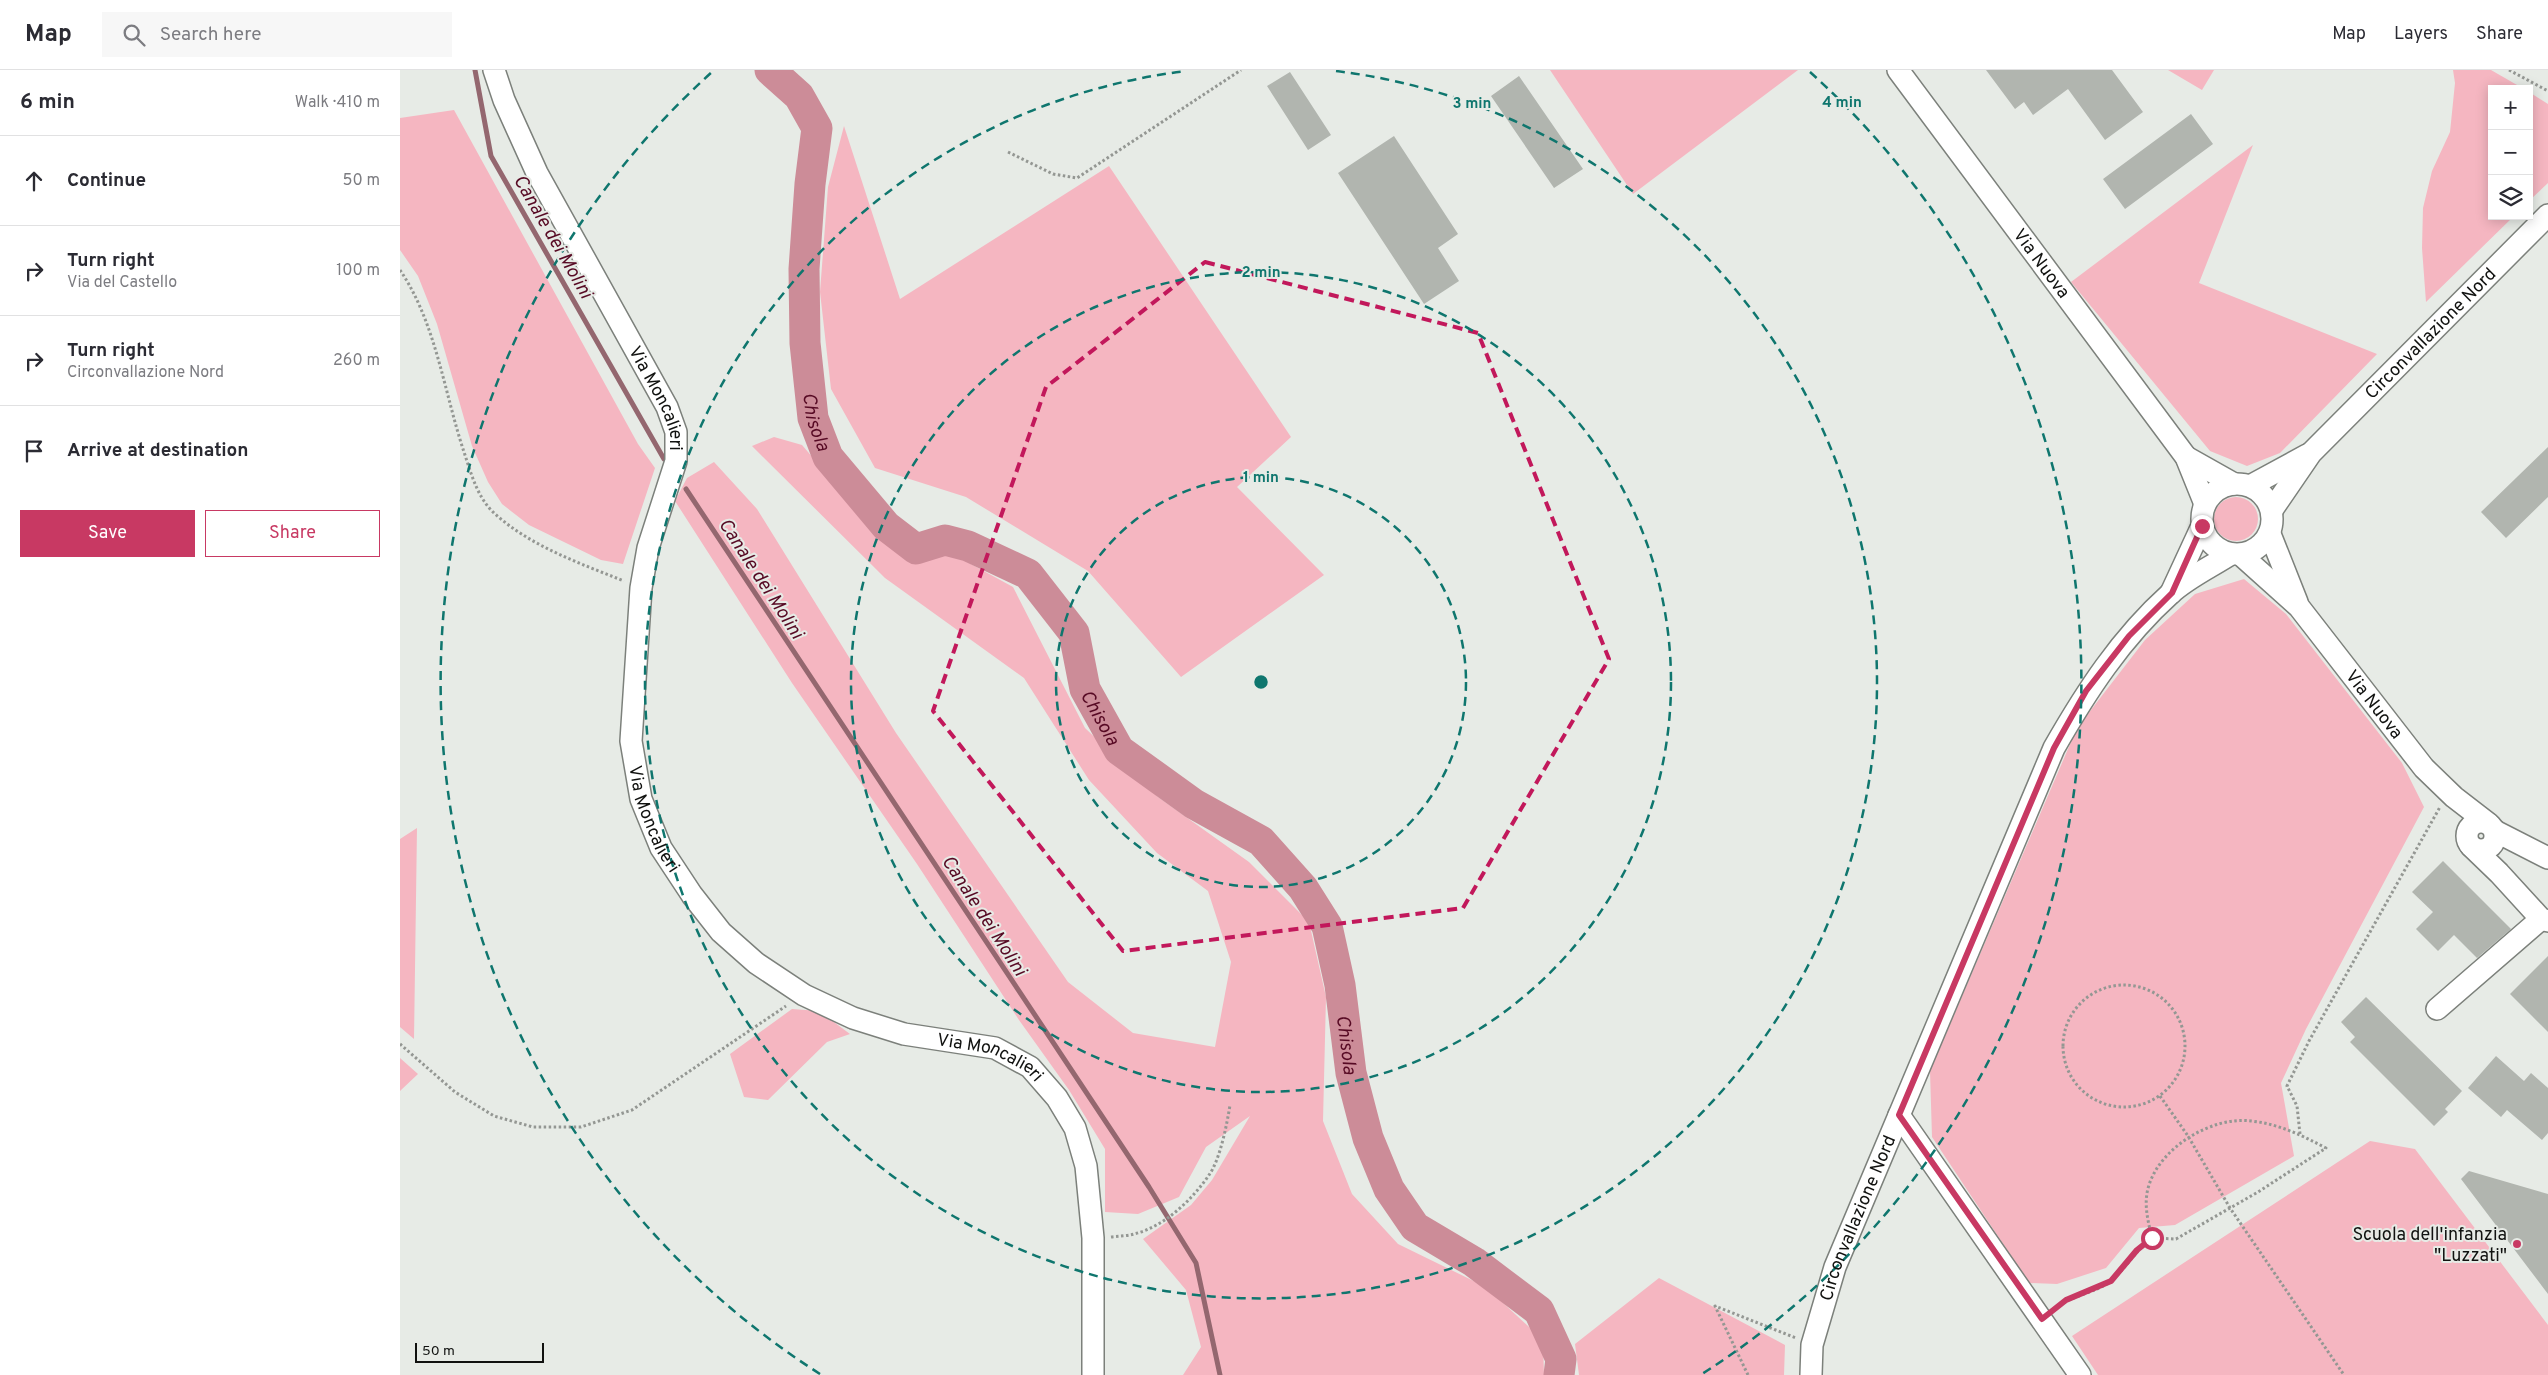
<!DOCTYPE html>
<meta charset="utf-8">
<style>
:root{--surface:#fff;--page:#f7f7f7;--text:#2b2b33;--muted:#7c7c81;--line:#e1e1e2;--accent:#c83963}
body{margin:0;font-family:Overpass,sans-serif;background:var(--page);color:var(--text)}
.controls{position:absolute;right:15px;top:15px;display:grid;overflow:hidden;border-radius:0px;box-shadow:0 2px 12px #0003}
.controls button{width:45px;height:45px;display:grid;place-items:center;padding:0;border:0;border-bottom:1px solid var(--line);background:var(--surface);color:var(--text);font:25px sans-serif}
.scale{position:absolute;left:15px;bottom:12px;width:129px;box-sizing:border-box;padding-left:5px;border:2px solid #111210;border-top:0;font-size:14px;line-height:18px;white-space:nowrap;color:#111210;-webkit-text-stroke:4px #e7ebe6;paint-order:stroke}
.stop{position:absolute;width:15px;height:15px;margin:-11px;border:4px solid #c83963;border-radius:50%;background:#fff}
.stop.end{background:#c83963;border-color:#fff;box-shadow:0 1px 5px #0008}
.list{margin:0;padding:0;list-style:none}
h2{display:flex;justify-content:space-between;align-items:center;height:65px;margin:0;padding:0 20px;font-size:21px}
h2 small{font-size:16px;font-weight:400;color:var(--muted)}
.list li{display:grid;grid-template-columns:32px 1fr auto;gap:15px;align-items:center;box-sizing:border-box;height:90px;padding:0 20px;border-top:1px solid var(--line)}
.list b{display:block;font-size:19px;white-space:nowrap}
.list p{margin:0;font-size:16px;white-space:nowrap;color:var(--muted)}
.list em{font-size:16px;font-style:normal;color:var(--muted)}
.actions{display:flex;gap:10px;padding:15px 20px}
.actions a{flex:1;padding:11px 0;border:1px solid var(--accent);border-radius:0px;text-align:center;font-size:18px;color:var(--accent)}
.actions .main{background:var(--accent);color:#fff}
.icon{flex:none;width:28px;height:28px;fill:none;stroke:currentColor;stroke-width:2;stroke-linecap:round;stroke-linejoin:round}
.map{position:relative;flex:none;width:2148px;height:1305px;overflow:hidden}
header{display:flex;align-items:center;gap:30px;box-sizing:border-box;height:70px;padding:0 25px;background:var(--surface);border-bottom:1px solid var(--line)}
header strong{font-size:24px}
nav{display:flex;gap:28px;margin-inline-start:auto;font-size:18px}
.search{width:350px;height:45px;background:var(--page);display:flex;align-items:center;gap:12px;box-sizing:border-box;padding:0 18px;border-radius:0px;color:var(--muted);font-size:19px}
main{display:flex}
aside{flex:1;background:var(--surface)}
.map>svg:first-child{display:block}
.green{fill:#f5b6c1}
.lines{fill:none;stroke-linecap:round;stroke-linejoin:round}
.stream{stroke:#94676f;stroke-width:5}
.river{stroke:#cc8c98;stroke-width:31}
.building{fill:#b1b5af}
.minor-casing{stroke:#7c807b;stroke-width:24}
.path{stroke:#949793;stroke-width:3;stroke-dasharray:2.5 2.5;stroke-linecap:butt}
.minor{stroke:#fff;stroke-width:21}
.route{stroke:#c83963;stroke-width:6}
.marked{fill:none;stroke:#c2185b;stroke-width:4;stroke-dasharray:10 6;stroke-linejoin:round}
.ring{fill:none;stroke:#0f766e;stroke-width:2.5;stroke-dasharray:9 6}
.poi-dot{fill:#c83963;stroke:#e7ebe6;stroke-width:2}
.labels{text-anchor:middle;stroke-width:4;stroke-linejoin:round;paint-order:stroke}
.street-label{font-size:18px;fill:#111210;stroke:#e7ebe6}
.poi-label{font-size:18px;fill:#111210;stroke:#e7ebe6;text-anchor:end}
.water-label{font-size:19px;font-style:italic;fill:#570a24;stroke:#e7ebe6}
.centre{fill:#0f766e;stroke:#e7ebe6;stroke-width:2.5}
.ring-label{font-size:15px;text-anchor:middle;font-weight:bold;fill:#0f766e;stroke:#e7ebe6;stroke-width:4;stroke-linejoin:round;paint-order:stroke}
</style>
<header>
<strong>Map</strong>
<div class="search"><svg class="icon" aria-label="search" viewBox="0 0 24 24"><circle cx="10" cy="10" r="6"/><path d="M15 15l6 6"/></svg>Search here</div>
<nav><a>Map</a><a>Layers</a><a>Share</a></nav>
</header>
<main>
<aside>
<h2>6 min<small>Walk · 410 m</small></h2>
<ul class="list">
<li><svg class="icon" aria-label="ahead" viewBox="0 0 24 24"><path d="M12 20V5M6 11l6-6 6 6"/></svg><div><b>Continue</b></div><em>50 m</em></li>
<li><svg class="icon" aria-label="right" viewBox="0 0 24 24"><path d="M7 20v-9h11M14 6l5 5-5 5"/></svg><div><b>Turn right</b><p>Via del Castello</p></div><em>100 m</em></li>
<li><svg class="icon" aria-label="right" viewBox="0 0 24 24"><path d="M7 20v-9h11M14 6l5 5-5 5"/></svg><div><b>Turn right</b><p>Circonvallazione Nord</p></div><em>260 m</em></li>
<li><svg class="icon" aria-label="arrive" viewBox="0 0 24 24"><path d="M6 21V4h12l-3 4 3 4H6"/></svg><div><b>Arrive at destination</b></div></li>
</ul>
<div class="actions"><a class="main">Save</a><a>Share</a></div>
</aside>
<div class="map">
<svg width="2148" height="1305" viewBox="0 0 2148 1305">
<rect width="100%" height="100%" fill="#e7ebe6"/>
<path class="green" d="M1150,0H1398L1233,124Z
M1768,0H1814L1802,20Z
M2053,0H2091L2124,19H2092V146H2114L2026,232L2022,178L2023,138L2032,101L2050,62L2055,13Z
M2129,22L2148,34V113L2129,131Z
M54,40L238,374L255,398L223,494L201,490L129,455L102,434L88,412L72,376L37,254L18,206L0,180V48Z
M444,56L500,229L709,96L891,367L837,417L924,505L781,607L688,501L566,427L475,398L431,319L420,222L428,117Z
M1853,75L1799,213L1977,284L1880,383L1847,396L1810,381L1671,212Z
M374,367L402,375L481,467L513,486L549,482L613,517L685,658L758,727L849,792L909,852L926,927L923,1051L952,1124L998,1174L1086,1217L1143,1270L1144,1305H783L801,1277L786,1220L743,1169L791,1135L812,1110L850,1046L806,1077L779,1127L738,1144L705,1142V1079L669,1020L619,950L517,794L392,613L275,431L287,408L314,392L357,439L496,663L668,912L733,963L815,977L831,892L808,821L757,783L689,710L624,608L485,508L352,376Z
M1814 449a22 22 0 1 1 44 0a22 22 0 1 1-44 0Z
M1844,509L1886,544L2002,693L2024,737L1906,959L1881,1013L1894,1086L1775,1155L1739,1158L1706,1198L1657,1214L1629,1213L1532,1067L1530,1001L1677,658L1745,570L1795,524Z
M17,758L14,969L0,957V769Z
M392,939L419,941L450,964L427,972L368,1030L344,1027L330,984Z
M0,988L18,1004L0,1021Z
M1970,1071L2015,1079L2148,1255V1305H1698L1672,1266Z
M1259,1208L1385,1275L1384,1305H1179L1175,1274Z"/>
<g class="lines">
<path class="stream" d="M75,0L91,86L264,389
M286,419L749,1117L796,1193L820,1305"/>
<path class="river" id="s1" d="M370,0L399,26L417,58L410,114L404,199L405,273L413,348L428,387L486,456L516,479L545,470L568,476L628,504L674,563L685,619L719,680L794,734L861,771L903,818L927,856L940,915L951,1003L968,1068L989,1119L1015,1157L1074,1192L1139,1241L1161,1289L1159,1305"/>
</g>
<path class="building" d="M1586,0H1712L1743,42L1705,70L1668,19L1633,45L1624,32L1615,39Z
M890,2L931,65L908,80L867,16Z
M1119,6L1183,99L1154,118L1091,26Z
M1791,44L1813,74L1725,139L1703,109Z
M994,66L1058,164L1038,178L1059,211L1024,234L938,103Z
M2148,377V427L2106,468L2081,442Z
M2043,791L2111,859L2077,888L2054,865L2038,881L2016,859L2033,842L2012,822Z
M2148,886V962L2110,924Z
M1966,927L2062,1021L2045,1039L2048,1042L2034,1056L1950,972L1955,967L1941,952Z
M2096,986L2124,1011L2131,1003L2148,1018V1063L2142,1070L2107,1040L2101,1047L2068,1018Z
M2069,1101L2148,1124V1224L2061,1109Z"/>
<g class="lines">
<g class="minor-casing">
<g id="minor">
<path id="s2" d="M94,0L104,30L137,103L267,337L276,362V391L248,478L241,518L231,671L241,729L261,778L292,825L321,862L356,893L404,925L453,948L504,964L595,978L630,997L657,1028L675,1058L686,1096L693,1168V1305"/>
<path id="s3" d="M1498,0L1786,387L1805,434"/>
<path d="M1786,387L1834,414"/>
<circle cx="1837" cy="449" r="35"/>
<path d="M1850,416L1907,385"/>
<path id="s4" d="M1872,440L1911,383L2148,145"/>
<path d="M1870,464L1897,532"/>
<path id="s5" d="M1841,485L1899,537L2024,698L2054,727L2089,754"/>
<path d="M1771,523L1802,456"/>
<circle cx="2081" cy="766" r="14"/>
<path d="M2095,761L2148,788"/>
<path d="M2071,776L2099,803L2141,849L2148,851"/>
<path d="M2037,939L2141,849"/>
<path d="M1499,1045L1680,1305"/>
<path id="s6" d="M1411,1305L1412,1275L1435,1197L1654,678C1686,622 1721,568 1770,524C1787,508 1811,497 1831,484"/>
</g>
</g>
<path class="path" d="M2109,0L2148,21
M608,82L653,104L677,108L841,0
M0,200C36,253 44,322 64,382C71,403 77,427 94,443C130,476 179,493 224,511
M1663 976a61 61 0 1 1 122 0a61 61 0 1 1-122 0Z
M0,974L55,1022L94,1046L133,1057H181L232,1040L386,936
M1760,1026L1788,1066L1830,1138L1944,1305
M1900,1064L1897,1036L1887,1016L1909,971L2040,737
M711,1167C719,1166 727,1166 734,1164C764,1157 792,1130 809,1105C820,1090 827,1054 830,1035
M1656,1238C1672,1225 1699,1222 1712,1210C1726,1198 1736,1180 1752,1168L1776,1169L1858,1122L1926,1078C1901,1065 1879,1054 1851,1051C1812,1046 1761,1077 1749,1115C1743,1133 1748,1151 1752,1168
M1348,1305L1315,1236L1396,1268"/>
<use href="#minor" class="minor"/>
</g>
<g class="lines">
<path class="route" d="M1752,1168L1737,1180L1711,1211L1666,1230L1642,1249L1499,1045L1654,678L1686,621L1729,566L1772,523L1802,456"/>
</g>
<path class="marked" d="M805,192L1078,263L1209,589L1063,838L723,881L533,641L646,317Z"/>
<g class="ring">
<circle cx="861" cy="612" r="205"/>
<circle cx="861" cy="612" r="410"/>
<path d="M936 1A616 616 0 1 1 786 1"/>
<path d="M420 1304A821 821 0 0 1 312 2M1410 2A821 821 0 0 1 1302 1304"/>
</g>
<circle class="poi-dot" cx="2117" cy="1174" r="5"/>
<g class="labels">
<g class="street-label">
<text dy="6" stroke="none"><textPath href="#s3" startOffset="241">Via Nuova</textPath></text>
<text dy="6" stroke="none"><textPath href="#s4" startOffset="238">Circonvallazione Nord</textPath></text>
<text dy="6" stroke="none"><textPath href="#s2" startOffset="368">Via Moncalieri</textPath></text>
<text dy="6" stroke="none"><textPath href="#s5" startOffset="201">Via Nuova</textPath></text>
<text dy="6" stroke="none"><textPath href="#s2" startOffset="802">Via Moncalieri</textPath></text>
<text dy="6" stroke="none"><textPath href="#s2" startOffset="1238">Via Moncalieri</textPath></text>
<text dy="6" stroke="none"><textPath href="#s6" startOffset="165">Circonvallazione Nord</textPath></text>
</g>
<g class="poi-label">
<text x="2107" y="1170">Scuola dell'infanzia<tspan x="2107" dy="21">"Luzzati"</tspan></text>
</g>
<g class="water-label">
<text transform="translate(154 166) rotate(60)" y="7">Canale dei Molini</text>
<text dy="7" stroke="none"><textPath href="#s1" startOffset="371">Chisola</textPath></text>
<text transform="translate(362 508) rotate(57)" y="7">Canale dei Molini</text>
<text dy="7" stroke="none"><textPath href="#s1" startOffset="821">Chisola</textPath></text>
<text transform="translate(585 845) rotate(57)" y="7">Canale dei Molini</text>
<text dy="7" stroke="none"><textPath href="#s1" startOffset="1256">Chisola</textPath></text>
</g>
</g>
<circle cx="861" cy="612" r="8" class="centre"/>
<g class="ring-label">
<text x="1442" y="37">4 min</text>
<text x="1072" y="38">3 min</text>
<text x="861" y="207">2 min</text>
<text x="861" y="412">1 min</text>
</g>
</svg>
<div class="controls">
<button>+</button>
<button>−</button>
<button><svg class="icon" aria-label="layers" viewBox="0 0 24 24"><path d="M12 4l9 5-9 5-9-5zM3 14l9 5 9-5"/></svg></button>
</div>
<div class="scale">50 m</div>
<div class="stop" style="left:1752px;top:1168px"></div>
<div class="stop end" style="left:1802px;top:456px"></div>
</div>
</main>
